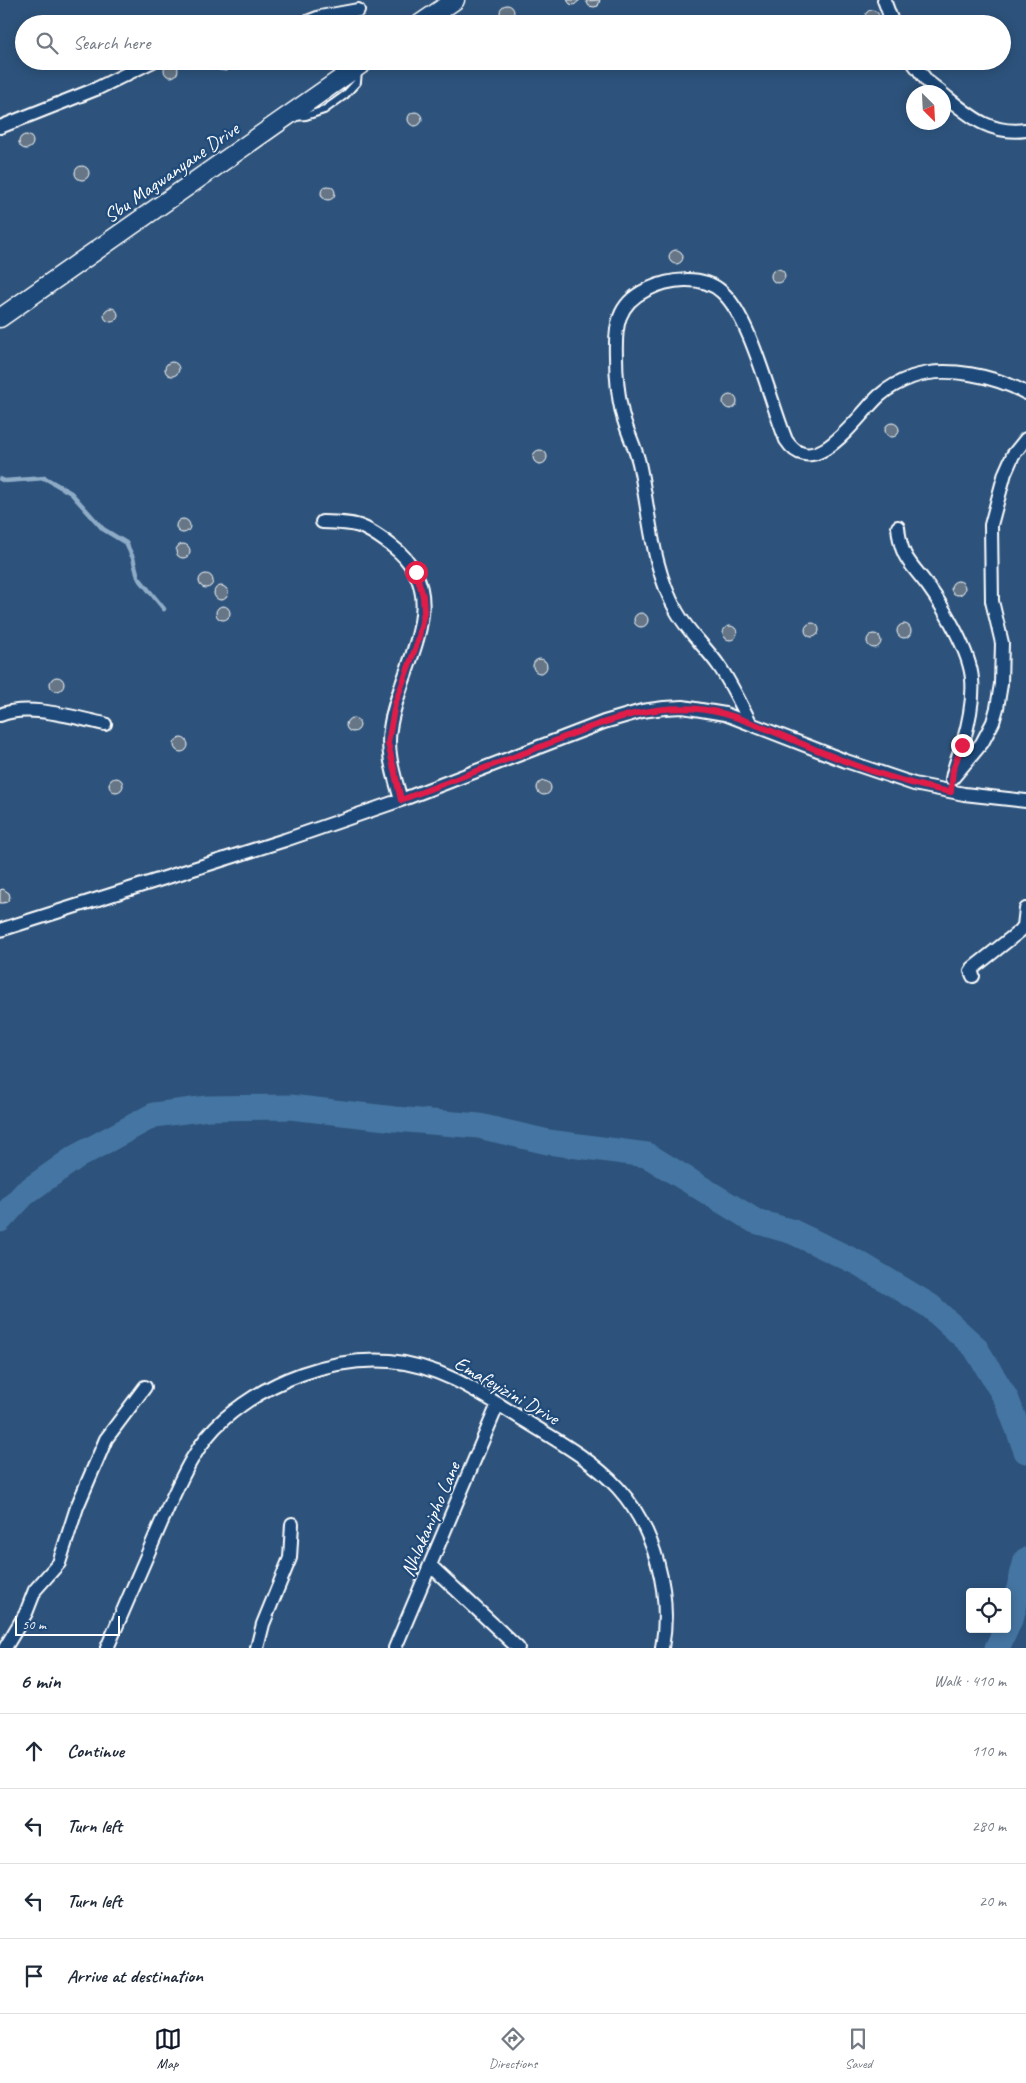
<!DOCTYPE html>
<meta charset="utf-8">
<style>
:root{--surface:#fff;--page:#f2f2f3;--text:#1f2937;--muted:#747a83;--line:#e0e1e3;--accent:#111827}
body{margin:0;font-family:Caveat,sans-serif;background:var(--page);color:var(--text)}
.controls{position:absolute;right:15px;bottom:15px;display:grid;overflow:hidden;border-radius:5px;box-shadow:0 2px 12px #0003}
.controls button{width:45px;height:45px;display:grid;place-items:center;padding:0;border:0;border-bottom:1px solid var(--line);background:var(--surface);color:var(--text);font:25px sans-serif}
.compass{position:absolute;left:906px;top:85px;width:45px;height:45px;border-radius:50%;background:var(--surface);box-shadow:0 2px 12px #0003;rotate:156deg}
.scale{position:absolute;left:15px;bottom:12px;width:105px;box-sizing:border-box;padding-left:5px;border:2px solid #fff;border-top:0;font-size:14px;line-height:18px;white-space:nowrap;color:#fff;-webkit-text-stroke:4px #1f4a7a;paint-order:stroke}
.stop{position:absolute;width:15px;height:15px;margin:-11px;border:4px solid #e11d48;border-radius:50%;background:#fff}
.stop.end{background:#e11d48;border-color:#fff;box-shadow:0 1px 5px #0008}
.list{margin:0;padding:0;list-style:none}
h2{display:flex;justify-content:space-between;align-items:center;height:65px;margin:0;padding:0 20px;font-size:21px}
h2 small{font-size:16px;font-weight:400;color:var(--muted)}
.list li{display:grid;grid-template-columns:32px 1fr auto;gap:15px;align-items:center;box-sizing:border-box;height:75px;padding:0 20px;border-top:1px solid var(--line)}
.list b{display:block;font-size:19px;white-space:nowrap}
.list em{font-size:16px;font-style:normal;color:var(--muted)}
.icon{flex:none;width:28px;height:28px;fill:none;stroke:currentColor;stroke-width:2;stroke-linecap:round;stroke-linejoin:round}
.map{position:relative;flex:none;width:1026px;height:1648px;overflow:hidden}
.search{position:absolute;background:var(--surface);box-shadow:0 2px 12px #0003;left:15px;right:15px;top:15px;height:55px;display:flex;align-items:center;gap:12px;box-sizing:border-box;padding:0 18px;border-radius:28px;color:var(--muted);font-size:19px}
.sheet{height:365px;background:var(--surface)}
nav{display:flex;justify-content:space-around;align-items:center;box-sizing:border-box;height:70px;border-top:1px solid var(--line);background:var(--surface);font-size:14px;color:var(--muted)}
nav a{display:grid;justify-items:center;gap:2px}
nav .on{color:var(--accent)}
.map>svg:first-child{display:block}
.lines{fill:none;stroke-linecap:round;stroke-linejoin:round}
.stream{stroke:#8facc7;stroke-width:4.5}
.river{stroke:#4575a2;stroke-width:25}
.building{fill:#667686;stroke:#fff}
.service-casing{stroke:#fff;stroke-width:10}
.minor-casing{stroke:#fff;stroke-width:16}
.secondary-casing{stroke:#fff;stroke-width:21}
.service{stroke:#1f4a7a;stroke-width:6}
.minor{stroke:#1f4a7a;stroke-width:12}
.secondary{stroke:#1f4a7a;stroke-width:18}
.route{stroke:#e11d48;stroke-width:6}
.labels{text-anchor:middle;stroke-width:4.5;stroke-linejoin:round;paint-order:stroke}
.street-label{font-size:20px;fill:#fff;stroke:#1f4a7a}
</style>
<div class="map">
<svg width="1026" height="1648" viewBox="0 0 1026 1648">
<rect width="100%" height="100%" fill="#2d537c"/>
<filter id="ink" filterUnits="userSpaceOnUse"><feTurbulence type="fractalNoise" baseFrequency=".02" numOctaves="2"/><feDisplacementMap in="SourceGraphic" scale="10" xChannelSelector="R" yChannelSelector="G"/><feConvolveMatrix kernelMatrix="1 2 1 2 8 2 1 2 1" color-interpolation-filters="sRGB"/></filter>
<g filter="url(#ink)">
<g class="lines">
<path class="stream" d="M0,479L5,481L45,478L71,493L103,529L126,543L133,558L138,577L164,609"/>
<path class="river" d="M0,1220L25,1193L76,1157L154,1115L208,1108L290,1107L395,1119L479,1126L548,1142L647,1155L755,1221L793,1232L860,1264L930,1306L975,1347L1007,1400L1026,1451
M1007,1626L1012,1615L1026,1560
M997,1648L1006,1629"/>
</g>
<path class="building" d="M580,0L574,5L570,4L567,0Z
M600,0L598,6L594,7L589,6L586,1Z
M500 12a7 7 0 1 1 14 0a7 7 0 1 1-14 0Z
M865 17a7 7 0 1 1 14 0a7 7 0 1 1-14 0Z
M217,61H229V68L226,71L219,70L216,67Z
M164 70a7 7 0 1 1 14 0a7 7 0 1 1-14 0Z
M408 119a7 7 0 1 1 14 0a7 7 0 1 1-14 0Z
M19 142a7 7 0 1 1 14 0a7 7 0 1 1-14 0Z
M75 173a7 7 0 1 1 14 0a7 7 0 1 1-14 0Z
M321 193a7 7 0 1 1 14 0a7 7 0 1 1-14 0Z
M669 257a7 7 0 1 1 14 0a7 7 0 1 1-14 0Z
M771 276a7 7 0 1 1 14 0a7 7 0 1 1-14 0Z
M104 315a7 7 0 1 1 14 0a7 7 0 1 1-14 0Z
M165 369a7 7 0 1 1 14 0a7 7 0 1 1-14 0Z
M723 402a7 7 0 1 1 14 0a7 7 0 1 1-14 0Z
M885 430a7 7 0 1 1 14 0a7 7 0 1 1-14 0Z
M533 457a7 7 0 1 1 14 0a7 7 0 1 1-14 0Z
M176 526a7 7 0 1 1 14 0a7 7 0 1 1-14 0Z
M176 551a7 7 0 1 1 14 0a7 7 0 1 1-14 0Z
M199 581a7 7 0 1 1 14 0a7 7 0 1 1-14 0Z
M951 588a7 7 0 1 1 14 0a7 7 0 1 1-14 0Z
M214 593a7 7 0 1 1 14 0a7 7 0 1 1-14 0Z
M216 613a7 7 0 1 1 14 0a7 7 0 1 1-14 0Z
M634 620a7 7 0 1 1 14 0a7 7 0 1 1-14 0Z
M805 630a7 7 0 1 1 14 0a7 7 0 1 1-14 0Z
M897 631a7 7 0 1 1 14 0a7 7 0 1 1-14 0Z
M723 633a7 7 0 1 1 14 0a7 7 0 1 1-14 0Z
M867 641a7 7 0 1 1 14 0a7 7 0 1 1-14 0Z
M533 666a7 7 0 1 1 14 0a7 7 0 1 1-14 0Z
M50 684a7 7 0 1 1 14 0a7 7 0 1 1-14 0Z
M346 725a7 7 0 1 1 14 0a7 7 0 1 1-14 0Z
M174 745a7 7 0 1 1 14 0a7 7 0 1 1-14 0Z
M109 785a7 7 0 1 1 14 0a7 7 0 1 1-14 0Z
M537 788a7 7 0 1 1 14 0a7 7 0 1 1-14 0Z
M3,889L9,893L10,897L7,902L3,903H0V890Z"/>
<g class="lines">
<g class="service-casing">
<path id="service" d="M295,117L306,116L324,110L345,95L357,82L358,71"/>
</g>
<g class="minor-casing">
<path id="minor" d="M884,0L893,24
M302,24L320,17L358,10
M912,61L927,81L941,92
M944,95C970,116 990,135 1026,130
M0,127L96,89L153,61
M322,522C358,523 363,524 392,546C458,596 398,667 390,729C386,753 395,778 401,800
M898,527C901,559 911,563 928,586C944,608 970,652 972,679C974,700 969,722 963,743C959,755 954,766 952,779
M0,715C29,703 75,718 105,724
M750,722C740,703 731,683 719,666C706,647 688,632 677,612C651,567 650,513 639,463C635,446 626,430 622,413C618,395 616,375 616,356C615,327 617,304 646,290C668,279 702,274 722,292C751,318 770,401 786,440C814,484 858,415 879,396C888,388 901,381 912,377C946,365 995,376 1026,393
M952,779L982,743L993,722L997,708L1001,684L1002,643L992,601L991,525L1005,473L1013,455L1026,439
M0,930L285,840L401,800L604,722L642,711L664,708L683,707L725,714L846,761L914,784L964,794L1026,801
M973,976L971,971L973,968L1020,931L1024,926L1026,909
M431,1566L518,1648
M5,1648L26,1613L35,1590L59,1563L77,1507L106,1439L145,1387
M107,1648C125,1606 143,1565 161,1523C178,1486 193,1446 224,1419C269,1380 331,1357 390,1361C437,1365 476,1390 514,1414C549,1436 590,1457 618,1488C655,1529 672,1594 662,1648
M257,1648L263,1624L290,1558L292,1524
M395,1648L498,1404"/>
</g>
<g class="secondary-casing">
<path id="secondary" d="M420,24L455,0
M0,318L366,61"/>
</g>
<use href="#service" class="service"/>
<use href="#minor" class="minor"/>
<use href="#secondary" class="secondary"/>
</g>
</g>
<g class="lines" filter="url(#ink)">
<path class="route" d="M416,572L423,596L424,612L418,641L395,704L388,743L401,800C444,784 488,767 532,750C594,726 657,695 725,714C757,723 786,738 817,750C860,768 905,784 951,792L953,770L962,745"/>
</g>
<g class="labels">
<g class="street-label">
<text transform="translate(171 172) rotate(-35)" y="7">Sbu Magwanyane Drive</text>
<text transform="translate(507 1390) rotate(30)" y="7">Emafeyizini Drive</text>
<text transform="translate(430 1519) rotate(-67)" y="7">Nhlakanipho Lane</text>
</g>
</g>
</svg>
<div class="controls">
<button><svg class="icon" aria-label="locate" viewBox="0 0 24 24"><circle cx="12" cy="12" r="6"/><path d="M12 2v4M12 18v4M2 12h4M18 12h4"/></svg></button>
</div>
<svg class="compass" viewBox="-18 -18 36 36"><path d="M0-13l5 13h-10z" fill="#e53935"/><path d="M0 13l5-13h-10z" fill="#747a83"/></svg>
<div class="scale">50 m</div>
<div class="stop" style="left:416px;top:572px"></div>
<div class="stop end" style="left:962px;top:745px"></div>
<div class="search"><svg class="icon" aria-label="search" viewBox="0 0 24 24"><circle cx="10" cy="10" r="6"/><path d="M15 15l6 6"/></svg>Search here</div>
</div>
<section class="sheet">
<h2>6 min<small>Walk · 410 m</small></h2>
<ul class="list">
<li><svg class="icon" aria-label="ahead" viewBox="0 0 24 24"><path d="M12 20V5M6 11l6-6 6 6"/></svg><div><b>Continue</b></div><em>110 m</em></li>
<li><svg class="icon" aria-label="left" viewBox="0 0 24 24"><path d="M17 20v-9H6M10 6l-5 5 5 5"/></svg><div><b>Turn left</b></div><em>280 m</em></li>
<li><svg class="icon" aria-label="left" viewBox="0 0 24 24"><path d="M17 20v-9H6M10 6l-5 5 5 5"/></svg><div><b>Turn left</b></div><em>20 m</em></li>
<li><svg class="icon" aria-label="arrive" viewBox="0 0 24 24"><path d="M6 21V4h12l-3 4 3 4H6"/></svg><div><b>Arrive at destination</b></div></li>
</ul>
</section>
<nav>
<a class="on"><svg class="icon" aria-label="map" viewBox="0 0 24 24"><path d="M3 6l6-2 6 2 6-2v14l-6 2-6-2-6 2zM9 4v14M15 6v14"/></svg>Map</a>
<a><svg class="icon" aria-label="directions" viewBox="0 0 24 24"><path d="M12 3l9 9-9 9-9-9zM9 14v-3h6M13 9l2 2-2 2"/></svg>Directions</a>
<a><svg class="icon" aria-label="saved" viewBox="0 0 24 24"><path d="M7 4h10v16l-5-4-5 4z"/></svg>Saved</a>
</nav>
